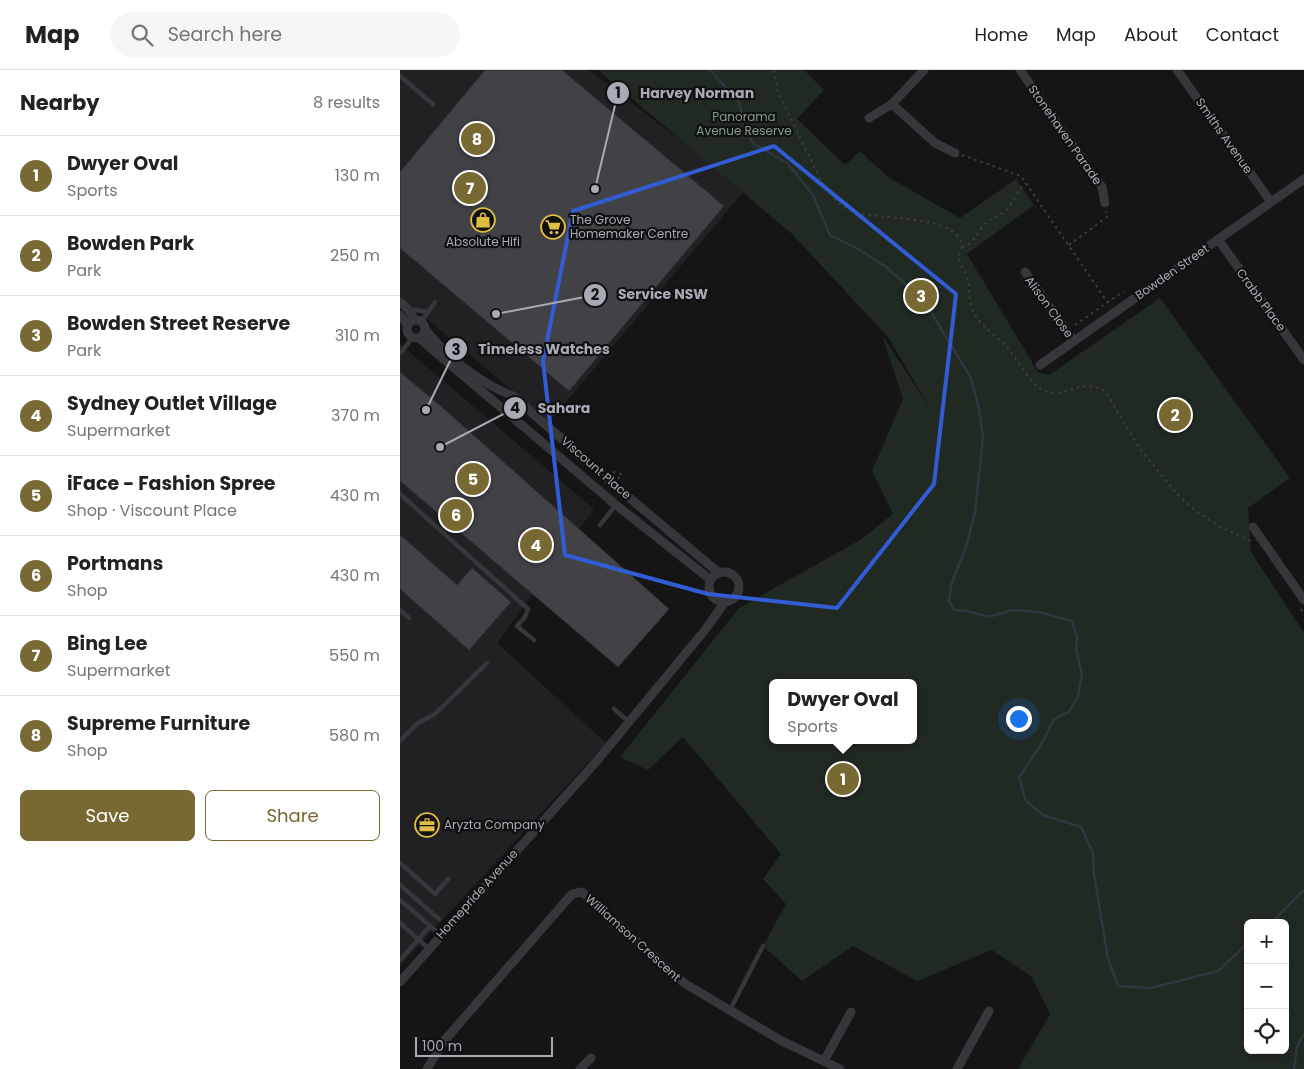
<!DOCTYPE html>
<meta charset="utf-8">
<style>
:root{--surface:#fff;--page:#f6f6f6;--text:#222;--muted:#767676;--line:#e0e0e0;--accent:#786831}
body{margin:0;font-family:Poppins,sans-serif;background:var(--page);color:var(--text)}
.controls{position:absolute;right:15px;bottom:15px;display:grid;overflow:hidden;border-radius:8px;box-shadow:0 2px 8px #0003}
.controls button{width:45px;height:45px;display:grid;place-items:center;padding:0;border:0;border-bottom:1px solid var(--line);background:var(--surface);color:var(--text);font:25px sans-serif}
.scale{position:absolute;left:15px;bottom:12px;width:138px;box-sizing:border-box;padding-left:5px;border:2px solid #a8abb5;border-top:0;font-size:14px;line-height:18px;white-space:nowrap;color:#a8abb5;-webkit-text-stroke:4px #101011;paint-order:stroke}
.you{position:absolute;left:618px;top:648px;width:18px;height:18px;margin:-12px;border:4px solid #fff;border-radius:50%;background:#1a73e8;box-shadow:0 0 0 8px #1a73e833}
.badge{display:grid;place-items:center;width:32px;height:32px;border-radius:50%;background:var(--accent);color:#fff;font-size:16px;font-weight:700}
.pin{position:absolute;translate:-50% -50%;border:2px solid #fff;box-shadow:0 1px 5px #0006}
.popup{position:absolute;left:369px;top:609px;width:148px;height:65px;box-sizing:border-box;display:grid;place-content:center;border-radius:8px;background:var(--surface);filter:drop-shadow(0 1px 4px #0005);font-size:16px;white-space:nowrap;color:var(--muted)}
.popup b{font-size:19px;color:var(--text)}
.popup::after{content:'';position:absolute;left:50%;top:100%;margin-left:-10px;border:10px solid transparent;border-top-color:var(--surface)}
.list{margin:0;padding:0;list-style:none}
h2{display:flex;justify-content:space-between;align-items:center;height:65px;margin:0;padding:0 20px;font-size:21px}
h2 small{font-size:16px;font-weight:400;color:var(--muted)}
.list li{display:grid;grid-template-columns:32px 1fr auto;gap:15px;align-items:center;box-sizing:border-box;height:80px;padding:0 20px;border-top:1px solid var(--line)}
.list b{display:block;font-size:19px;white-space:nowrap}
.list p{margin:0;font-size:16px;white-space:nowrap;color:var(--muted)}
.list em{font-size:16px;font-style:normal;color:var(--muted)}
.actions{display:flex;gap:10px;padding:15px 20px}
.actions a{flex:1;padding:11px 0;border:1px solid var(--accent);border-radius:8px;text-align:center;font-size:18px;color:var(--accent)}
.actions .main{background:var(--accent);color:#fff}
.icon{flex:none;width:28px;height:28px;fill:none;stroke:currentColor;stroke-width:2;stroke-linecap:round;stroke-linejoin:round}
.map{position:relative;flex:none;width:904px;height:999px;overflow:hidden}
header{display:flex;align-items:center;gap:30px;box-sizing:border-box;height:70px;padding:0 25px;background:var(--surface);border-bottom:1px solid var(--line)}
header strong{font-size:24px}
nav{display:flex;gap:28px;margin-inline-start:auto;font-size:18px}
.search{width:350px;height:45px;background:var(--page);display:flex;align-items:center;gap:12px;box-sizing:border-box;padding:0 18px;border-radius:28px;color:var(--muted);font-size:19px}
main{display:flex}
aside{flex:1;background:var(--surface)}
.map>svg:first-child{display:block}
.built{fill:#212123}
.green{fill:#212923;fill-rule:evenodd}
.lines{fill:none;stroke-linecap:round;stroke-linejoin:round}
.stream{stroke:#2f363e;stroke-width:2.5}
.building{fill:#424246;stroke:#2f2f32}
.path{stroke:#3c3d42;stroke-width:2;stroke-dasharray:2.5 4;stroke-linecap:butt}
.service{stroke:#36363b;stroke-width:4.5}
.minor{stroke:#36363b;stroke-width:9}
.marked{fill:none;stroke:#325cd3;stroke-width:4;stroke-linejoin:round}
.labels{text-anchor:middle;stroke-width:4.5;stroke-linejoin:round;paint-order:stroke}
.park-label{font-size:12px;fill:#819f86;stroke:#101011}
.street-label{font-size:12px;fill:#a8abb5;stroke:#101011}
.poi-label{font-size:12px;fill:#a8abb5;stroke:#101011;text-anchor:start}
.leader{fill:none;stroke:#a8abb5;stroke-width:2}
.callout-dot{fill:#a8abb5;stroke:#101011;stroke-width:2}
.mark-label{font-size:15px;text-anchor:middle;font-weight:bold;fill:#111}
.callout-label{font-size:14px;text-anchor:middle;font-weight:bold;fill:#a8abb5;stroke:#101011;stroke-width:4.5;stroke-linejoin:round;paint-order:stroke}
</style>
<header>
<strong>Map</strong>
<div class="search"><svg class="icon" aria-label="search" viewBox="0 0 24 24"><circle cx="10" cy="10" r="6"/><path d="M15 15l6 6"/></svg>Search here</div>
<nav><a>Home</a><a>Map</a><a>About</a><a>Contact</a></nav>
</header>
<main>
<aside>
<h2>Nearby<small>8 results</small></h2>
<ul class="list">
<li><span class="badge">1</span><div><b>Dwyer Oval</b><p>Sports</p></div><em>130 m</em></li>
<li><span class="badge">2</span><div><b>Bowden Park</b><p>Park</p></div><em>250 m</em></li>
<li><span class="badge">3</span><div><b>Bowden Street Reserve</b><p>Park</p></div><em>310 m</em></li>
<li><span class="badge">4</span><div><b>Sydney Outlet Village</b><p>Supermarket</p></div><em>370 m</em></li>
<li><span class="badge">5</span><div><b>iFace - Fashion Spree</b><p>Shop · Viscount Place</p></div><em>430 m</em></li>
<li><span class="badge">6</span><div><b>Portmans</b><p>Shop</p></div><em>430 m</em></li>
<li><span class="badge">7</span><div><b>Bing Lee</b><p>Supermarket</p></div><em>550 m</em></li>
<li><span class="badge">8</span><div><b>Supreme Furniture</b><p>Shop</p></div><em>580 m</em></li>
</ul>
<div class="actions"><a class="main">Save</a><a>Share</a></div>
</aside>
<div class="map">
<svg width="904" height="999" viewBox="0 0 904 999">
<rect width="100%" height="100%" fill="#151516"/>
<path class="built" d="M0,0H189L345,120L149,352L0,226Z
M0,274L194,439L97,573L206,673L0,896Z"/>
<path class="green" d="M198,0H404L424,20L397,49L445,95L460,81L488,107L560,148L616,109L634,135L567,184L638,302L649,305L760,228L890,408L848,438L851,482L904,563V999H618L650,944L632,907L592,880L517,911L453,876L402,911L363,876L386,834L363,809L381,784L283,667L248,700L220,687L339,538L460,470L493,444L472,401L503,329L482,265L533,343L488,267L392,164ZM373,613H513V670H373ZM848,853H885V980H848Z"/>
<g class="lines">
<path class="stream" d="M310,0L339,32L344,55L353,73L387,93L413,125L430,165L460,180L486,197L523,229L571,308L579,339L583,368L575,442L566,477L552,512L549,531L554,540L567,541L589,547L612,540L639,542L672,551L677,567L676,579L682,604L678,626L669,642L654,649L641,675L619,707L626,731L643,745L681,757L693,783L694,804L708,889L718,916L751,918L818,901L848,873
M871,853L904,820
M894,999L897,977L904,964"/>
</g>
<path class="building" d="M85,0H162L324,136L169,321L0,178V102Z
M0,302L43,338L269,539L218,597L0,411Z
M0,465L57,515L72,498L111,532L69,580L0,519Z"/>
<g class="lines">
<path class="path" d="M374,0L378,22L421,111C430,125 441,139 458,143C478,149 562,145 562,177
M562,85L621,106L708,233
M669,175L707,147L706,141
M562,177C562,178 559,184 559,185C558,194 566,201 568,210C570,221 568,233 574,243C583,259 600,268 611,282C619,292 631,315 643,320C665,330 681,307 705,321L740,379L778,425L797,442L820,457L851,471
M562,177C573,175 577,163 584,155C590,147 601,147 607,139C614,131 618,121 625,113
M675,255L724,221
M213,402L222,404L218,409
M901,539L904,544"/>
<path class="service" d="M0,6L33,34
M10,239L28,242
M21,252L35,232
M1,282L13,267
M0,424L128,539L125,547L117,556L134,570
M200,455L216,435
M0,540L9,548
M214,639L228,651
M0,671L18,653L35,644L87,593
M0,793L35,824L48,809
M0,815L39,849
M0,830L41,865
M0,853L29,879
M0,890L30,856
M330,940L363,876"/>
<path class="minor" d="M620,0L702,117L705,133
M777,0L871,132
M492,34L535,73L555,83
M469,48L492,34L524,0
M818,169L904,290
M625,202L674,271
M0,232L8,239L15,250
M0,245L8,255
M7 259a9 9 0 1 1 18 0a9 9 0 1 1-18 0Z
M25,259C49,289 78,312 113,326L213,414L319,503
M19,268L216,435L311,510
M640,295L904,109
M853,457L904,530
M309 517a15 15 0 1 1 30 0a15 15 0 1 1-30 0Z
M0,912L195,693L305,560L325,532
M424,991L451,942
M27,999L44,971L172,824L182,822L284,913L380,970L440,999
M180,999L191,988
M557,999L589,941"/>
</g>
<path class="marked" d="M374,76L556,224L534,414L437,538L308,524L165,485L143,291L173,141Z"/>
<defs>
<g id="shop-ring" transform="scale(1.25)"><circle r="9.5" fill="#101011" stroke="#e1be43" stroke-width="1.5"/><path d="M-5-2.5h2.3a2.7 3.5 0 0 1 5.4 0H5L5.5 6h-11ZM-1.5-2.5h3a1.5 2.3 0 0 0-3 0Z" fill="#e1be43"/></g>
<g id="supermarket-ring" transform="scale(1.25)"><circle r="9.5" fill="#101011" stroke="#e1be43" stroke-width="1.5"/><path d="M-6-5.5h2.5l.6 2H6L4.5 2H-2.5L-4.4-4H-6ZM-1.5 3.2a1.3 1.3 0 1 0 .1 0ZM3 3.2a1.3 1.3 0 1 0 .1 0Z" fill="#e1be43"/></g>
<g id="office-ring" transform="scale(1.25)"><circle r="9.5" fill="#101011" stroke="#e1be43" stroke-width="1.5"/><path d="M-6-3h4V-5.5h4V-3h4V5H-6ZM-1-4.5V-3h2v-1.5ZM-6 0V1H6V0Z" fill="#e1be43"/></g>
</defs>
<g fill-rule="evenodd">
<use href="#shop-ring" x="83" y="150"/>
<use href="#supermarket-ring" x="153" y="157"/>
<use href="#office-ring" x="27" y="755"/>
</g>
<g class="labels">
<g class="park-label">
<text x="344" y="51">Panorama<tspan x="344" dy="14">Avenue Reserve</tspan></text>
</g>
<g class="street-label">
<text transform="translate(665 65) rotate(55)" y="4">Stonehaven Parade</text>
<text transform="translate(824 66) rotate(55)" y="4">Smiths Avenue</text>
<text transform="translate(772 202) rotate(-35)" y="4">Bowden Street</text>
<text transform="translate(861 230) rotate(54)" y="4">Crabb Place</text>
<text transform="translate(649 237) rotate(54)" y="4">Alison Close</text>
<text transform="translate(196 398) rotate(41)" y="4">Viscount Place</text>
<text transform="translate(77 824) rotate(-48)" y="4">Homepride Avenue</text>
<text transform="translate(233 868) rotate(42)" y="4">Williamson Crescent</text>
</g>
<g class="poi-label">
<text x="170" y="154">The Grove<tspan x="170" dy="14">Homemaker Centre</tspan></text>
<text x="83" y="176" text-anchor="middle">Absolute Hifi</text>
<text x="44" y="759">Aryzta Company</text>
</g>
</g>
<path class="leader" d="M195 119L218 23M96 244L195 225M26 340L56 279M40 377L115 338"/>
<g class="callout-dot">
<circle cx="195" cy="119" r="5"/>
<circle cx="96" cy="244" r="5"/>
<circle cx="26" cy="340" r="5"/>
<circle cx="40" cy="377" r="5"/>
<circle cx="218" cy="23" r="12"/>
<circle cx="195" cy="225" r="12"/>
<circle cx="56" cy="279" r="12"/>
<circle cx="115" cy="338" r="12"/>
</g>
<g class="mark-label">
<text x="218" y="28">1</text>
<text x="195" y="230">2</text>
<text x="56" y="285">3</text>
<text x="115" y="343">4</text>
</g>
<g class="callout-label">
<text x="297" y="28">Harvey Norman</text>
<text x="263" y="229">Service NSW</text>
<text x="144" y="284">Timeless Watches</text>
<text x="164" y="343">Sahara</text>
</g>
</svg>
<div class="controls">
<button>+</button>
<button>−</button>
<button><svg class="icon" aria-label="locate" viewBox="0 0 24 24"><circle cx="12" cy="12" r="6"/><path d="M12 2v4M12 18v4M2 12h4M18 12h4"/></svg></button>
</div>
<div class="scale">100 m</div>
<div class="you"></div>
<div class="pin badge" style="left:443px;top:709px">1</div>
<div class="popup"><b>Dwyer Oval</b>Sports</div>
<div class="pin badge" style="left:775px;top:345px">2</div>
<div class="pin badge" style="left:521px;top:226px">3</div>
<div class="pin badge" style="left:136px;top:475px">4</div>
<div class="pin badge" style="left:73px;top:409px">5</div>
<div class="pin badge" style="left:56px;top:445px">6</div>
<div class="pin badge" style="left:70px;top:118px">7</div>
<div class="pin badge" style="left:77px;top:69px">8</div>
</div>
</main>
